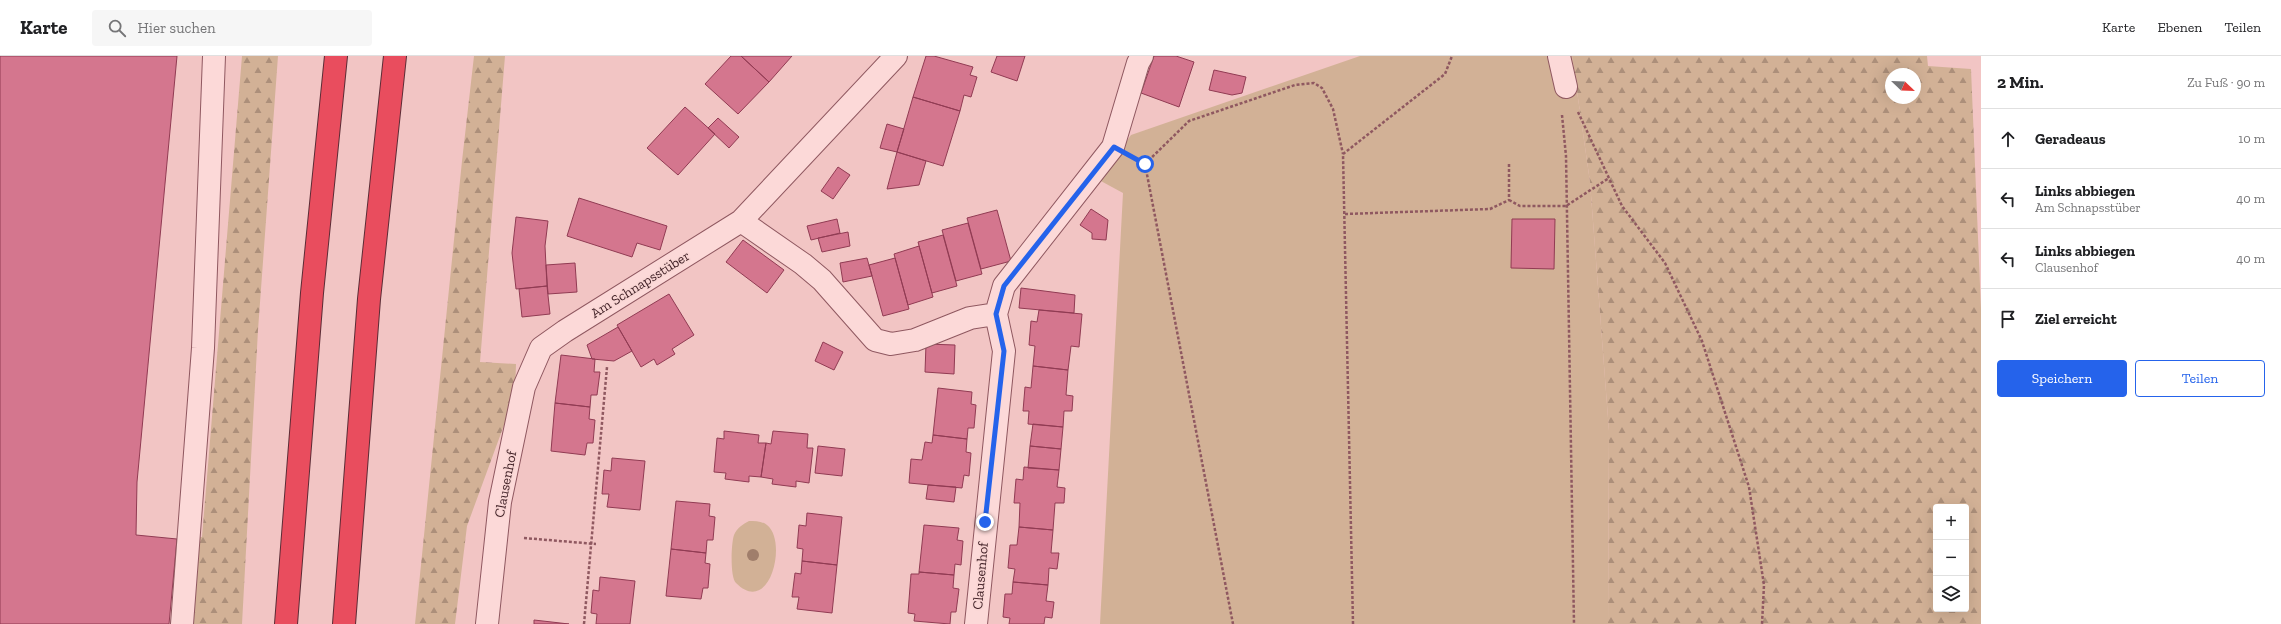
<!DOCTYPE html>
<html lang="de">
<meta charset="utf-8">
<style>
:root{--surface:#fff;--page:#f6f6f6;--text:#202124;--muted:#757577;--line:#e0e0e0;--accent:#2563eb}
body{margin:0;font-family:"Zilla Slab",serif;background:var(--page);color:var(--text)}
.controls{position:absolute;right:12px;bottom:12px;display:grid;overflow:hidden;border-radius:4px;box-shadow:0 4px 16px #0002}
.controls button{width:36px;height:36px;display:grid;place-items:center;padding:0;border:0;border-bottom:1px solid var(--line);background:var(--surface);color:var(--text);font:20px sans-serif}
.compass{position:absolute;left:1885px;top:12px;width:36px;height:36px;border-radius:50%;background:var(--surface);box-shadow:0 4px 16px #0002;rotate:113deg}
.stop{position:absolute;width:12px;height:12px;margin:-9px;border:3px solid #2563eb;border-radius:50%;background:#fff}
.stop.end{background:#2563eb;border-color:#fff;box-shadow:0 1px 4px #0008}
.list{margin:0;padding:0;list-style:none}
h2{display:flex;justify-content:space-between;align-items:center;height:52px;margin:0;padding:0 16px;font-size:17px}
h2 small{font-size:13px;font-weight:400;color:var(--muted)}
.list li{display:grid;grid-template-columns:26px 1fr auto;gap:12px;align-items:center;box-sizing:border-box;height:60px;padding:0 16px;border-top:1px solid var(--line)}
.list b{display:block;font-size:15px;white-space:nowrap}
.list p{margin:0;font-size:13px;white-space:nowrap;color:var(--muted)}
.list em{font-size:13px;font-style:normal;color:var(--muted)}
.actions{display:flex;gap:8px;padding:12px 16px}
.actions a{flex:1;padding:9px 0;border:1px solid var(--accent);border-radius:4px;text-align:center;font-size:14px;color:var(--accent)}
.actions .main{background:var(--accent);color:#fff}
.icon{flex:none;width:22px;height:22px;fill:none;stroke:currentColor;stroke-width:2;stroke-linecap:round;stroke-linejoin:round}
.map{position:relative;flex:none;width:1981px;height:568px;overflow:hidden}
header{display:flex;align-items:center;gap:24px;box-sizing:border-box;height:56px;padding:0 20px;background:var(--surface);border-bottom:1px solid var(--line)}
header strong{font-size:19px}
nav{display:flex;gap:22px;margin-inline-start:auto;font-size:14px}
.search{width:280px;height:36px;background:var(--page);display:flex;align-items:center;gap:10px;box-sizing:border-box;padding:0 14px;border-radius:4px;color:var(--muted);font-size:15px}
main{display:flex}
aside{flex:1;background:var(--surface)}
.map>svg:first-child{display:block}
.green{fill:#d2b196}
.forest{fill:url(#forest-firs);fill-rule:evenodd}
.building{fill:#d4768e;stroke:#913b53}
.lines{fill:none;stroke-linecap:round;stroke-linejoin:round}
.minor-casing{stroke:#8f5860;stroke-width:24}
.highway-casing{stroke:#5c2c36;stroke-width:24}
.path{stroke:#8f5860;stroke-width:2.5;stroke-dasharray:3 2;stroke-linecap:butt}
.minor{stroke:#fcd9d8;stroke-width:22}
.highway{stroke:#e94d5e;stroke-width:22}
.tree{fill:#a07e6b}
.route{stroke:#2563eb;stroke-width:5}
.labels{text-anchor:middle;stroke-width:3;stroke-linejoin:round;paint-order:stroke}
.street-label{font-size:14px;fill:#3d1d23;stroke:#f9d6d4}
</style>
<header>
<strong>Karte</strong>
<div class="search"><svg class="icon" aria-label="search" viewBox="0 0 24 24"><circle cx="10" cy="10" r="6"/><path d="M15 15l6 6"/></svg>Hier suchen</div>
<nav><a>Karte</a><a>Ebenen</a><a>Teilen</a></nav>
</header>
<main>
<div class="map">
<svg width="1981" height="568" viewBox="0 0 1981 568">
<defs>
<pattern id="forest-firs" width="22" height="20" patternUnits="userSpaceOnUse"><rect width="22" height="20" fill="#d2b196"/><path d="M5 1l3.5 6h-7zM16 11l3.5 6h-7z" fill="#ac8f7a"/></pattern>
</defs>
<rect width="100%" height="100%" fill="#f2c5c4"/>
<path class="green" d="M1360,0H1572L1590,126L1609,375L1608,568H1100L1123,137L1099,124L1131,79Z
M749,465C755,465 762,465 767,469C788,485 770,561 736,527C730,521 731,488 734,479C737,472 743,468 749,465Z"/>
<path class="forest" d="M242,0H278L258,274L242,568H187L192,480L202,481Z
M474,0H505L480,306L516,308L515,339L467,470L455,568H415L462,105Z
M1572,0H1927L1928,10L1971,13L1981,253V568H1608L1609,375L1590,126ZM1891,18H1915V42H1891ZM1936,451H1966V553H1936Z"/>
<path class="building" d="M0,0H177L137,426L136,479L177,483L169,568H0Z
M731,0H741L769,26L738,58L705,28Z
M741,0H792L769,26Z
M926,0H934L973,11L970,19L977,21L971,41L964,39L960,55L913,41Z
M997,0H1025L1017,25L991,16Z
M1154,0H1176L1194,6L1179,51L1141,37Z
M1214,14L1246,21L1242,37L1232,39L1209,34Z
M913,41L960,55L943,110L897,96Z
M685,51L715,78L678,119L647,92Z
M718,62L739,81L729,92L708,72Z
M887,68L904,73L897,96L880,92Z
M897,96L926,105L919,129L887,133Z
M838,111L850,119L833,143L821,135Z
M579,142L667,170L660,194L637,187L632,201L567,180Z
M1091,153L1108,164L1106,184L1092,183V177L1080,169Z
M997,154L1011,205L981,213L967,162Z
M516,161L548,165L545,190L547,230L516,233L512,197Z
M837,163L840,177L811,184L807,170Z
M1512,163H1555L1554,213L1511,212Z
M968,167L982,218L956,225L942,174Z
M848,176L850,190L822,196L818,182Z
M943,179L957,230L932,237L918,186Z
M743,184L784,214L767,237L726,206Z
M919,190L933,241L908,249L894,198Z
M867,202L872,220L843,226L840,207Z
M895,202L909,253L883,260L869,209Z
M575,207L577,236L548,238L546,209Z
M547,230L550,258L522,261L519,233Z
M1021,232L1075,239L1074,257L1019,252Z
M669,238L694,279L672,293L675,298L657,309L654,303L641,311L617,269Z
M1039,254L1082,258L1079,291L1071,290L1068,314L1033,310L1035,290L1029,289L1031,265L1037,266Z
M618,271L632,295L614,305L592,303L587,289Z
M823,286L843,296L834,314L815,305Z
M926,288L955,289L954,318L925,316Z
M561,299L595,303L594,316H600L597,339H591L590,351L555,347Z
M1033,310L1068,314L1066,339L1073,340L1072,355H1064L1063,371L1028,368L1029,355H1023L1025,331L1031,332Z
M938,332L972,336L971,348L976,349L974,372H968L967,383L933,379Z
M555,347L590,351L589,363L595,364L593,387H587L585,399L551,395Z
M1033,368L1063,371L1061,393L1030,390Z
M724,375L759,379L758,387H766L761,421L749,420V426L725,423L726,417L714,416L717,382L724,383Z
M773,375L808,378L807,392H813L809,427L796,425V431L772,428L773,423L761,421L766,387L771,388Z
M933,379L967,383L966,396L971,397L969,420L964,419L962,432L909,427L911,403L922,404L925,386L932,387Z
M818,390L845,393L842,420L815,417Z
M1030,390L1061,393L1059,414L1028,412Z
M612,402L645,405L640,454L607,451L609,438H602L604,414L611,415Z
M1024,411L1059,414L1057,431L1065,432L1064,447H1055L1053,474L1019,471L1020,447H1014L1016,423L1023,424Z
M928,429L956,431L954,446L926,443Z
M676,445L710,448L709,460L715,461L713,484H707L706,497L671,493Z
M807,457L842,461L837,509L802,505L803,493L797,492L799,469L806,470Z
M924,469L959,472L957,484L963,485L961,509L955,508L954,519L919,516Z
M1019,471L1053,474L1051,497H1059L1057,513L1049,512L1048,529L1013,526L1015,513L1008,512L1010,489H1017Z
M671,493L706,497L705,507L710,508L708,532H703L701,543L666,540Z
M802,505L837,509L832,557L797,553L799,541H792L795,517L801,518Z
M919,516L954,519L953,532L959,533L956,556H951L950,568L914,565L915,558L908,557L911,518H919Z
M600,521L635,525L630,568H596L597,558L591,557L593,534L599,535Z
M1013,526L1048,529L1046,545L1054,546L1052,562L1045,561L1044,568H1009L1010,562L1003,561L1005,538H1012Z
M534,564L569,568H534Z"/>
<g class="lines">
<g class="minor-casing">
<path id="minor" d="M1559,0L1566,31
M741,165L803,208L822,224L875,284L891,288L915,284L970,262L996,258
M182,568L203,292L214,0
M487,568L500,446L524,331L541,292L565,275L741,165L896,0
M976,568L1004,295L996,258L1004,230L1113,91L1138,7L1142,0"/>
</g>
<g class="highway-casing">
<path id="highway" d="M286,568L312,237L336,0
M344,568L369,243L395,0"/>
</g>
<path class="path" d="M1578,56L1622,150L1665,207L1702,285L1749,431L1764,529L1762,568
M1562,59L1566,100L1574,568
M1137,103L1145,108L1233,568
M1145,108L1189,65L1295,29L1314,27L1322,32L1333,53L1343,98
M1509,108V144
M1509,144L1520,150H1566L1609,122
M1345,158L1490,153L1509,144
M524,482L596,488
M584,568L607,311
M1353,568L1343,98L1445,18L1452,0"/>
<use href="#minor" class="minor"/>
<use href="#highway" class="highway"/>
</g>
<circle class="tree" cx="753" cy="499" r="6"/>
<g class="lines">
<path class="route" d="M985,466L1004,295L996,258L1004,230L1114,91L1145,108"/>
</g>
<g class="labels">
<g class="street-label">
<text transform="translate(640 228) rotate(-32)" y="5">Am Schnapsstüber</text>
<text transform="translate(505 428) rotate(-79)" y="5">Clausenhof</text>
<text transform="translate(980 520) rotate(-85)" y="5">Clausenhof</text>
</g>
</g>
</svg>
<div class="controls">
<button>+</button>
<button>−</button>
<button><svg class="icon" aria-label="layers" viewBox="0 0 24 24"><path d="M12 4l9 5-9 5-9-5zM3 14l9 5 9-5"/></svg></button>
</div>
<svg class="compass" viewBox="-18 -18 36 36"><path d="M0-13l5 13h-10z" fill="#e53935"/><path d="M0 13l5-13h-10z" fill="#757577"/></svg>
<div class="stop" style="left:1145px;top:108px"></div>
<div class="stop end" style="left:985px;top:466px"></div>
</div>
<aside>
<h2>2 Min.<small>Zu Fuß · 90 m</small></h2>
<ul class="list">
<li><svg class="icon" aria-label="ahead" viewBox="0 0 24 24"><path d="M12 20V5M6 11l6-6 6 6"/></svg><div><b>Geradeaus</b></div><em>10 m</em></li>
<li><svg class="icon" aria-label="left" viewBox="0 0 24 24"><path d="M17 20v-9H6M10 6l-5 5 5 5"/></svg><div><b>Links abbiegen</b><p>Am Schnapsstüber</p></div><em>40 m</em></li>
<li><svg class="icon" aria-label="left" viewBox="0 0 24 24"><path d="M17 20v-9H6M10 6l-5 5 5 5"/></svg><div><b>Links abbiegen</b><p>Clausenhof</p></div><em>40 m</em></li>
<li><svg class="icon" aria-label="arrive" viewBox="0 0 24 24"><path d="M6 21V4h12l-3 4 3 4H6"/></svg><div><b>Ziel erreicht</b></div></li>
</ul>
<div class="actions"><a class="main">Speichern</a><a>Teilen</a></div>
</aside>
</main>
